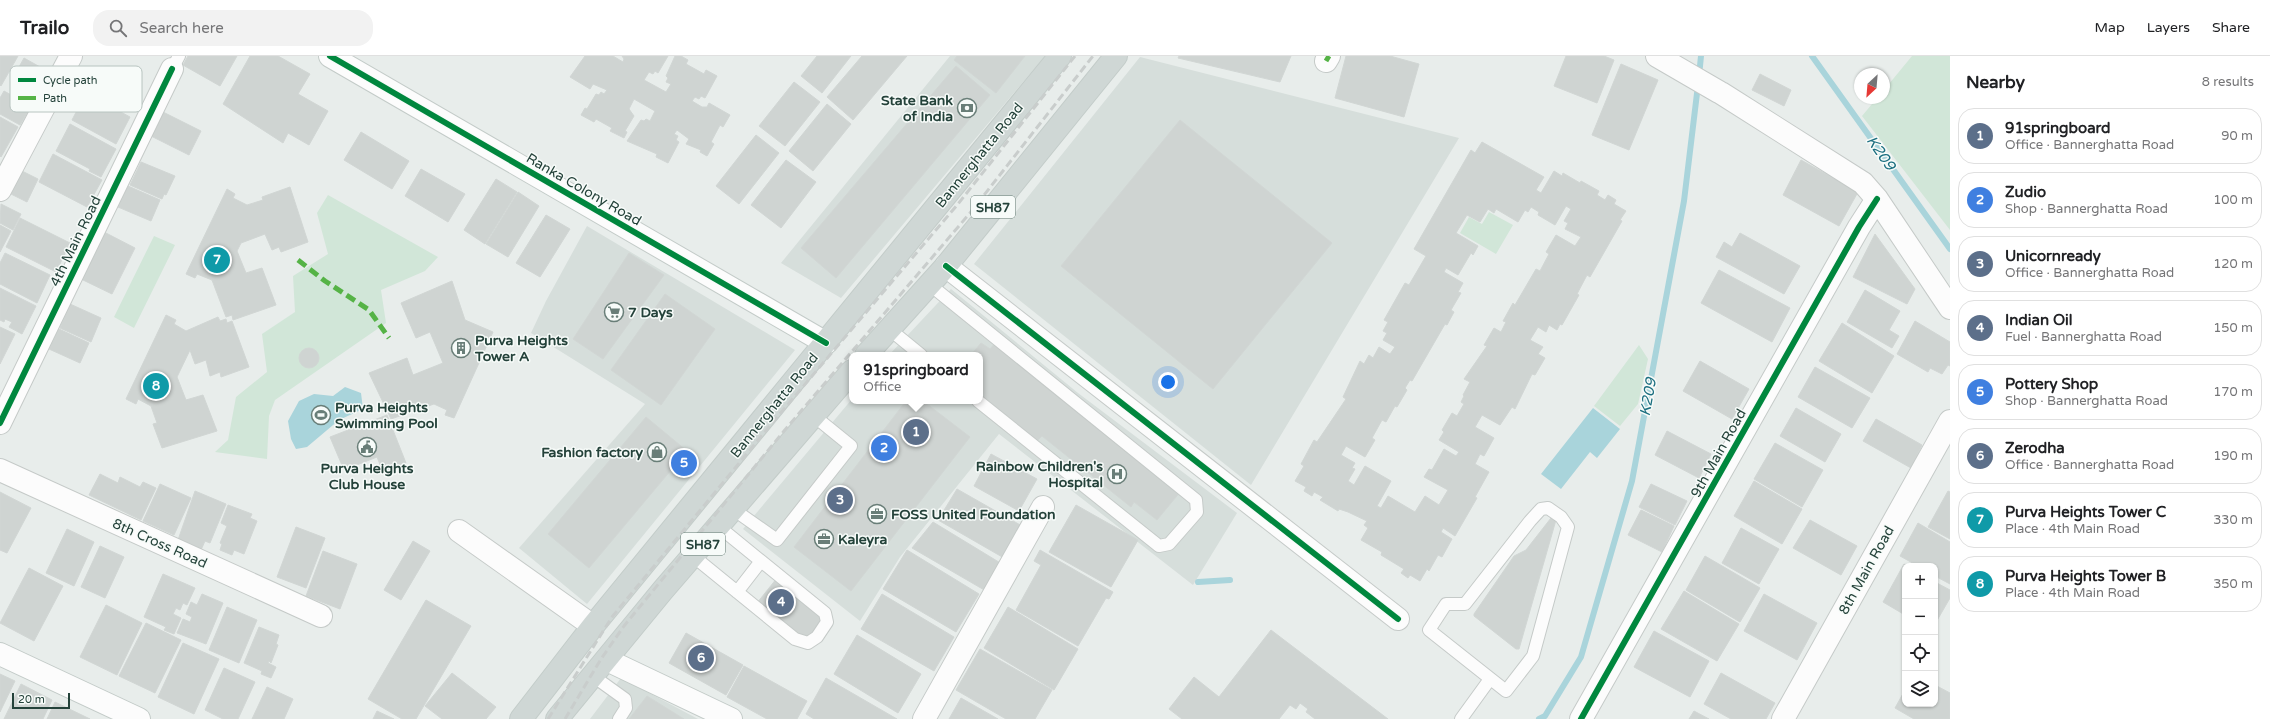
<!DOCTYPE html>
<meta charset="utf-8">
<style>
:root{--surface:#fff;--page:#f2f2f2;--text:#202124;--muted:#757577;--line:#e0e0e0;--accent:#697e78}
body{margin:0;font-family:"Varela Round",sans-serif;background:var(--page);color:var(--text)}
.controls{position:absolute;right:12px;bottom:12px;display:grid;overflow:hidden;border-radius:8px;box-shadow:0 1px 3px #0004}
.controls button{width:36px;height:36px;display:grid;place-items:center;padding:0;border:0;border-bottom:1px solid var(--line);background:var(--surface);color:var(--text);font:20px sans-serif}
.compass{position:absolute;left:1854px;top:12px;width:36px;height:36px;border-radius:50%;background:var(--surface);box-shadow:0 1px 3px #0004;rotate:206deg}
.scale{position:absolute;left:12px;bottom:10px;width:58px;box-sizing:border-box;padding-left:4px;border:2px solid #24423a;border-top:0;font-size:11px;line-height:14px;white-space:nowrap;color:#24423a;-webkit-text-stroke:3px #f7fbf9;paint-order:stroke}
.you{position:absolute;left:1168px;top:326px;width:14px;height:14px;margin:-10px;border:3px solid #fff;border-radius:50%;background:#1a73e8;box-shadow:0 0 0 6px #1a73e833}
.badge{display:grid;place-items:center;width:26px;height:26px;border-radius:50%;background:var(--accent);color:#fff;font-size:13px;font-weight:700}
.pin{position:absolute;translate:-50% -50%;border:2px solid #fff;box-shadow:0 1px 4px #0006}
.popup{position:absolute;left:849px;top:296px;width:134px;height:52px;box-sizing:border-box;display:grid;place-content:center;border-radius:8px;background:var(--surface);filter:drop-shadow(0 1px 3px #0005);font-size:13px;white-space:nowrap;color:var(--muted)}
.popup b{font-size:15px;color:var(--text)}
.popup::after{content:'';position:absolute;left:50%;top:100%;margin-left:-8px;border:8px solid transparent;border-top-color:var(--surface)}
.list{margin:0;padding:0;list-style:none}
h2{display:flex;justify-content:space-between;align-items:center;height:52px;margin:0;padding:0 16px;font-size:17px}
h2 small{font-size:13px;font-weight:400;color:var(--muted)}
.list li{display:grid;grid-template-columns:26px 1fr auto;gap:12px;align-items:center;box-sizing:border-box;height:56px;margin:0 8px 8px;padding:0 8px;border:1px solid var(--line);border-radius:16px}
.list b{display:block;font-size:15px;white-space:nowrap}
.list p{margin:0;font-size:13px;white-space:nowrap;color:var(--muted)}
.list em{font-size:13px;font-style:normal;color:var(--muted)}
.icon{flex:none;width:22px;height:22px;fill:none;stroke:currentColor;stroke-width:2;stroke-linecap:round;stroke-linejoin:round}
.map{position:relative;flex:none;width:1950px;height:663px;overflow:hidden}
header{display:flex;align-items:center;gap:24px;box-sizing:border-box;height:56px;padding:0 20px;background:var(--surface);border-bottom:1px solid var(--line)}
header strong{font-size:19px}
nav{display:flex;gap:22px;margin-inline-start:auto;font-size:14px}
.search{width:280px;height:36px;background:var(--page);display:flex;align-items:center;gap:10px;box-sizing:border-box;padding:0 14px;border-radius:16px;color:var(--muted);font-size:15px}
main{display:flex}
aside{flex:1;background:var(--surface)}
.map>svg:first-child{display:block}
.built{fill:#d6dedb}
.green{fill:#d1e6d8}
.water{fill:#a9d4db}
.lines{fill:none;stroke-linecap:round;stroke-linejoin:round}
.stream{stroke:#a9d4db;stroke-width:6}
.building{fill:#cfd4d2;stroke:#d1d6d4;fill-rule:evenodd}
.lane-casing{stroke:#c5cac8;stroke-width:14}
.street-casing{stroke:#c5cac8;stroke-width:24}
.secondary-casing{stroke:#c3cbc8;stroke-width:24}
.primary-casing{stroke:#c3ccc9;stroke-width:24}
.lane{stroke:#fcfcfc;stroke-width:12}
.street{stroke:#fcfcfc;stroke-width:22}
.secondary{stroke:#fcfcfc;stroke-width:22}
.primary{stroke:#cfd7d5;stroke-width:22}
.rail{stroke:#c9cdcc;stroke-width:3;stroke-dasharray:8 4;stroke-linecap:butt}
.quiet{stroke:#55b346;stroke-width:5;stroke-dasharray:10 5;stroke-linecap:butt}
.cycleway-casing{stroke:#f7fbf9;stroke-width:8}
.cycleway{stroke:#00873e;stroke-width:6}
.labels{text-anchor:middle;stroke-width:3;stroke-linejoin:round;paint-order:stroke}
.shield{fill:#f7fbf9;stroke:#637a73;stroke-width:1}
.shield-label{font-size:13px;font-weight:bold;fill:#24423a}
.poi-label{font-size:14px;font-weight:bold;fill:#24423a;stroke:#f7fbf9;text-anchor:start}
.street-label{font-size:14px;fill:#24423a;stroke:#f7fbf9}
.water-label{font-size:15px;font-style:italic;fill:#1c6f80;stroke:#f7fbf9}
.key{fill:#f7fbf9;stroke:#b8c4c0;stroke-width:1}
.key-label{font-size:11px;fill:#24423a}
</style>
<header>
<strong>Trailo</strong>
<div class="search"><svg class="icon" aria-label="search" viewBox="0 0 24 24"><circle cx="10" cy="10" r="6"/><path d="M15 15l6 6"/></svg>Search here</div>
<nav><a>Map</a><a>Layers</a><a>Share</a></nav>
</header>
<main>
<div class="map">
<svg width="1950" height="663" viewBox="0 0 1950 663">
<rect width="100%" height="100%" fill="#e8edeb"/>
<path class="built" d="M950,0H1045L841,242L781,207Z
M1140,1L1459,82L1251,429L974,208Z
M587,170L795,294L587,548L519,492L645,348L531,277L546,245Z
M951,233L1078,337L1237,457L1193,529L999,378L900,501L860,565L743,473L852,343L980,345V299H889Z
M621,622L698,663H590Z"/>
<path class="green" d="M1912,0H1950V174L1862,60L1877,42H1884V34Z
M328,139L438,201L425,215L381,234L386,267L275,344L269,360L267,403L215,396L228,384L236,341L267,316L262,278L295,256L293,220L328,198L317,157Z
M1489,156L1513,169L1496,198L1460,177L1469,161L1482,168Z
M154,180L175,189L134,272L114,261Z
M1639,289L1648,303L1638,348L1620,370L1594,350Z"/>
<path class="water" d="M345,331L361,337L363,353L339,364L307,391L296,393L291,383L288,365L299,345L314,338L333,340Z
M1593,352L1620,373L1597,402L1590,396L1561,433L1541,418Z"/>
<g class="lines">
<path class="stream" d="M1812,0L1950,193
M1699,20L1701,0
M1198,526L1230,524
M1539,663L1545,660L1581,601L1632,425L1684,145L1698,29"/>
</g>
<path class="building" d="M0,0H18L1,30L0,29Z
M188,0H237L220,30L183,9Z
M250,0H278L310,18L298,38L328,55L309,89L288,77L283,87L223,48Z
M585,0H613L623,6L624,3L622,0H668L658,17L655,15L653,18L649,16L644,24L666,36L671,28L666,26L668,22L666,20L675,0H681L688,4L686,8L704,18L706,14L717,20L705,42L701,40L699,43L695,41L692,45L702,51H707L709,47L730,59L723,71L720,69L711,86L714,88L707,100L700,96L701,94L686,88L689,83L677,74L674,78L678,80L676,84L679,86L668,107L656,101L657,98L627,85L641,64L644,65L646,63L650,65L655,55L634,43L629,53L634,60L625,75L627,76L624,82L610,75L612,72L596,63L594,66L581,59L585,52L587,53L596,38L599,39L601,36L604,38L607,34L593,28L590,33L570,21Z
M817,0H851L822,37L801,20Z
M862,0H907L853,64L827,41Z
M957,0H1025L996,37L954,4Z
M1179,0H1291L1280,26L1178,2Z
M1346,0H1390L1419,8L1404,61L1335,42Z
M1566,0H1604L1614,4L1597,47L1554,30Z
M24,2L49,16L39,34L14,20Z
M1621,8L1658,24L1629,94L1592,79Z
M956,10L990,39L836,222L801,192Z
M1760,18L1791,34L1784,50L1752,34Z
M794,26L820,46L785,90L759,70Z
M4,35L31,50L20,69L0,58V42Z
M86,37L130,61L116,88L72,64Z
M827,48L851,68L813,115L789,95Z
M161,55L201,75L189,99L149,79Z
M0,61L18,71L1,101L0,100Z
M1180,64L1332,187L1213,333L1061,210Z
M70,68L116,93L101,121L89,115L90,113L56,95Z
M361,76L409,105L392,133L344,104Z
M756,79L779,97L739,148L716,130Z
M1482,86L1544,121L1536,134L1541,137L1554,115L1562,120L1563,117L1580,127L1581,125L1599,135L1597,139L1605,144L1608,139L1616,144L1614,148L1626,155L1620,164L1622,165L1590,221L1587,219L1577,238L1579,239L1562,269L1560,268L1557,274L1549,269L1546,276L1538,271L1530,284L1543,291L1538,298L1545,302L1535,319L1532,318L1515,353L1512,351L1500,369L1482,359L1475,371L1494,382L1484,400L1480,398L1475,408L1489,416L1475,441L1477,442L1455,480L1443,472L1441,476L1452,483L1442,501L1438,499L1429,515L1427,513L1420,525L1410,519L1408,522L1401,517L1404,513L1381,499L1382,496L1361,484L1368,472L1364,469L1367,465L1348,456L1339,453L1338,455L1320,444L1323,441L1314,436L1312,440L1304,435L1306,431L1295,425L1304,410L1301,408L1314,384L1317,386L1346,343L1343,341L1360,305L1364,308L1369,299L1373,302L1379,291L1390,298L1395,291L1383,284L1387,277L1383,275L1388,266L1384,264L1405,227L1409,229L1426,200L1414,193L1471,94L1475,97ZM1566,150L1571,153L1564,165L1568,167L1565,173L1581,181L1575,190L1556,179L1546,196L1549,198L1540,215L1536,213L1515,249L1513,247L1503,265L1506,266L1501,276L1494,272L1484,289L1487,290L1464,323L1470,326L1463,339L1464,340L1461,346L1464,348L1457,360L1452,357L1442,374L1444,376L1439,384L1459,396L1456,400L1444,393L1432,414L1429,413L1424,421L1448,434L1439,449L1425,440L1415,456L1388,440L1381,452L1377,450L1391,425L1365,410L1354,429L1348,425L1355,413L1352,412L1355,407L1341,399L1346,390L1365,401L1375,384L1372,382L1382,364L1386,366L1395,350L1397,351L1407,334L1405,332L1410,324L1412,325L1445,268L1447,269L1454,256L1451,254L1461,237L1458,236L1463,227L1444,216L1446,212L1458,219L1471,197L1473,199L1478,190L1456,177L1467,159L1480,166L1488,153L1494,157L1496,153L1518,166L1525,154L1528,156L1531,151L1539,156L1538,159L1555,169Z
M53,98L102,124L87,151L39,126Z
M786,104L816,126L781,172L751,149Z
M1801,104L1858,136L1839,170L1783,139Z
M141,106L175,120L166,139L164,138L162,143L130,129Z
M421,113L465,138L448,166L405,140Z
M22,115L38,123L27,146L11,138Z
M496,123L517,136L485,188L464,174Z
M128,130L160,144L151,165L118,151Z
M290,131L308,186L281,196L279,191L272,194L265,178L241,187L237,195L246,217L262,212L276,249L233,264L232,259L226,261L212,224L197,218L195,222L186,218L227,133L235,138L233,142L247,149L263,144L262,141Z
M518,136L539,150L508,201L486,188Z
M1,148L21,158L13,174L0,167Z
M546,159L570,173L540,221L516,207Z
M20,162L70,187L56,216L6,191Z
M0,169L11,175L0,196Z
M104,176L135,192L112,238L81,223Z
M1740,177L1800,210L1784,238L1716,201L1724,186L1732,191Z
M1875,178L1915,233L1907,248L1853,221Z
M5,197L50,219L37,247L0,228V207Z
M629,197L664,219L603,303L573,283Z
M1719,214L1790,252L1772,286L1701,247Z
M452,225L465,264L493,276L454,362L445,359L447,354L434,348L391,363L369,317L407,302L413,319L443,307L430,276L416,282L401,247Z
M0,232L36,250L22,278L9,271L12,266L5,263L4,266L0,264Z
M1865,234L1900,255L1889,274L1899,280L1892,292L1847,266Z
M665,238L715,273L661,349L611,314Z
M70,248L101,262L91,286L60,272Z
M166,259L176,264L174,268L186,275L218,261L220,265L226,263L227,267L232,265L249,311L221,321L220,316L210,320L206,304L195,308L190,294L177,321L186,344L203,339L217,375L162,392L153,368L157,367L151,350L138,343L136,348L126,343Z
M1915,265L1950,286V310L1948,309L1942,318L1930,312L1928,316L1897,298Z
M1842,267L1894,300L1872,337L1819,305Z
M0,271L15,278L0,308Z
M59,273L89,287L80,307L49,293Z
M997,285L1106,374L1104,377L1181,435L1157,464L1134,446L1131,451L1042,380L1037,385L980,339V299H971L981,287L990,293Z
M299 302a10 10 0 1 1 20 0a10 10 0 1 1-20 0Z
M1700,305L1749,333L1732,363L1683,335Z
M1815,311L1870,342L1852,372L1798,341Z
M906,345H923L970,381L851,535L794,491Z
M1796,352L1841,378L1825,406L1780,380Z
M387,359L406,407L383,416L377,401L344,414L330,381Z
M646,361L687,395L589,512L548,478Z
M1876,363L1922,389L1911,412L1863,385Z
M1667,375L1711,398L1699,422L1655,399Z
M1775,387L1823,414L1802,451L1754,423Z
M991,398L1037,423L1019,455L974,430Z
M100,418L118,427L120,421L140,431L143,426L156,432L141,464L89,439Z
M1754,425L1802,453L1782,488L1734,460Z
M160,428L191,442L174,479L143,465Z
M1651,428L1687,445L1675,469L1639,451Z
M957,433L1022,470L1004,502L938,464Z
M195,435L226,448L210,487L205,485L201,494L178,484Z
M1948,435L1950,436V483L1928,471Z
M0,436L31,452L7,497L0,494Z
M228,449L252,458L250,462L257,465L244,498L234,494L232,499L220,494L222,488L220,487L227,470L221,467Z
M1076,449L1138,484L1111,531L1049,496Z
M1641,454L1674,470L1662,496L1628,479Z
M1551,462L1556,464L1519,593H1516L1474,560V558L1514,500L1526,494Z
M1810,464L1857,490L1841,519L1793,492Z
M933,466L1002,508L986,535L912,492Z
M1918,467L1950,486V528L1935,520V510H1918L1900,500Z
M296,471L325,482L306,532L277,521Z
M1741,472L1779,493L1759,528L1722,507Z
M67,473L94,486L74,530L46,517Z
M413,485L430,495L401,544L384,534Z
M100,490L124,501L105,542L81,531Z
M907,494L979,538L956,576L883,533Z
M1040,494L1113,536L1109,543L1106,542L1078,590L1016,554L1041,509L1034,505Z
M323,495L357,508L340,553L306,540Z
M1705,500L1760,532L1740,566L1686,534Z
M1904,508L1907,510H1905V559L1883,546Z
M29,512L63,530L34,585L0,567Z
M163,518L195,532L187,549L183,547L180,554L176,552L173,558L181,562L174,578L164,574L166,571L144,561Z
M777,522L833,567L812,592L757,547Z
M1935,526L1950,534V542L1935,568Z
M1684,535L1739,568L1717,605L1661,573Z
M202,538L223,547L206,588L177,577L183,563L190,566L192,561L186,558L191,546L197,549Z
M882,538L954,581L934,615L861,573Z
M1764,538L1817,567L1797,604L1744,575Z
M426,544L471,570L416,663H402L368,643Z
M106,549L142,567L117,619L80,601Z
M227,551L257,564L239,607L209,594Z
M1008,551L1078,593L1054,634L984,592Z
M146,567L181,584L155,637L119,620Z
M259,571L279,579L276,588L278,589L271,607L269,605L268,607L276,611L271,622L261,618L262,615L244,607Z
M1271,574L1388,663H1315L1306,656L1308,653L1300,647L1296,653L1290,649L1279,663H1182L1169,653L1194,621L1219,641Z
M1654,575L1709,605L1690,641L1634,611Z
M686,577L743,609L726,639L669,607Z
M857,579L921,618L898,657L834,618Z
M183,587L219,603L194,658L158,641Z
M980,593L1052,634L1035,663H1006L956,634Z
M744,610L807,645L797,663H767L727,641Z
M224,612L255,626L238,663H223L205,654Z
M452,617L496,651L486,663H442L425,650Z
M1721,617L1775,647L1766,663H1731L1704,648Z
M0,618L15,625L0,656Z
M826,622L897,663H814L806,658Z
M21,628L52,644L43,663H4Z
M1935,629L1950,637V663H1914L1895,652L1905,634V648H1935Z
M267,631L293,643L284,663H252Z
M647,640L684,663H629Z
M961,642L998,663H949Z
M55,646L90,663H47Z
M377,655L394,663H373Z
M1694,655L1709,663H1689Z"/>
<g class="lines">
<g class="lane-casing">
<path id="lane" d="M172,13L179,0
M929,228L1196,444L1197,456L1169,488L1159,490L978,345
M888,272L921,299
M1548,452L1561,461L1568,471L1533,600L1506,635L1429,574L1446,548H1465L1530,465L1541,453Z
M733,453L777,484L851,390L814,360
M693,500L795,583L808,587L817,581L827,566L825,557L718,470
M737,536L761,505
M593,620L625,643L626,652L619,663
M1461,663L1490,623"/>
</g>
<g class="street-casing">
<path id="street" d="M1657,0L1719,36
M1326,5L1329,0
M1721,37L1863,127L1877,143L1950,252
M0,134L71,0
M946,210L1398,563
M0,367L172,13
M0,414L321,560
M459,475L593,570
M924,663L1043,451
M1581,663L1859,171L1877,143
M1783,663L1950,365"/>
</g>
<g class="secondary-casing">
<path id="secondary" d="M330,0L826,287
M0,598L139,663
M607,604L731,663"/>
</g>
<g class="primary-casing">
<path id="primary" d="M866,299L946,210L1116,0
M521,663L593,570L1060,0
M557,663L663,534L852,315"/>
</g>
<use href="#lane" class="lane"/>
<use href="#street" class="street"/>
<use href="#secondary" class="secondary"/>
<use href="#primary" class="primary"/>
<path class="rail" d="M548,663L612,561L773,366L958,148L1075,0
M565,663L601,603L624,570L784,375L970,157L1093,0"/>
<path class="quiet" d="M1326,5L1329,0
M298,204L325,225L369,254L389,282"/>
<g class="cycleway-casing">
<path id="cycleway" d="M330,0L826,287
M946,210L1398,563
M0,367L172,13
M1581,663L1859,171L1877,143"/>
</g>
<use href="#cycleway" class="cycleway"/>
</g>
<defs>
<g id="bank-ring" transform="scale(1)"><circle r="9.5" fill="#f7fbf9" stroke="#697e78" stroke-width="1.5"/><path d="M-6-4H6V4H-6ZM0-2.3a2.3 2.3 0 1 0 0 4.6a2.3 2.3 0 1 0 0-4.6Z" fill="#697e78"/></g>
<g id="supermarket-ring" transform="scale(1)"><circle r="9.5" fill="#f7fbf9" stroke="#697e78" stroke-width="1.5"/><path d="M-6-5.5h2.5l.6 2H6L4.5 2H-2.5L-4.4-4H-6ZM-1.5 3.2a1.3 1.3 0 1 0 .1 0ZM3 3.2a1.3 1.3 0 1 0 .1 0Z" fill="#697e78"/></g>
<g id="building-ring" transform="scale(1)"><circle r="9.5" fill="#f7fbf9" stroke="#697e78" stroke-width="1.5"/><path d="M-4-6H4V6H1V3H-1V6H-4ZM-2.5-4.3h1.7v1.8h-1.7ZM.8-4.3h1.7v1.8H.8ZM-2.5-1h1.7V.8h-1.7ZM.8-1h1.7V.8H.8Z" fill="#697e78"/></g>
<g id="stadium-ring" transform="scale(1)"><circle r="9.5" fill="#f7fbf9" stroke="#697e78" stroke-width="1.5"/><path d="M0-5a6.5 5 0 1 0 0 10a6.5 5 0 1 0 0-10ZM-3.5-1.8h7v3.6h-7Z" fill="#697e78"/></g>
<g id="civic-ring" transform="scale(1)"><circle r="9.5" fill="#f7fbf9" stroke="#697e78" stroke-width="1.5"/><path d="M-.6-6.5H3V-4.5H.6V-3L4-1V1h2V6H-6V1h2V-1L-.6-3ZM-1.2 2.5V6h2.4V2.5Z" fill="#697e78"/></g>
<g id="shop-ring" transform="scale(1)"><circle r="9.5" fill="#f7fbf9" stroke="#697e78" stroke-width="1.5"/><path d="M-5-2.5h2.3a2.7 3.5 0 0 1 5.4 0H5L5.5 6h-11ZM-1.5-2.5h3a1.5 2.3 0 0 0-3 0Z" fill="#697e78"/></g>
<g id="hospital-ring" transform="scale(1)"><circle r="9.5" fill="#f7fbf9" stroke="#697e78" stroke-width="1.5"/><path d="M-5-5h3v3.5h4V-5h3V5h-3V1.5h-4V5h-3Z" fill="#697e78"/></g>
<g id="office-ring" transform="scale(1)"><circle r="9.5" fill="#f7fbf9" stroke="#697e78" stroke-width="1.5"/><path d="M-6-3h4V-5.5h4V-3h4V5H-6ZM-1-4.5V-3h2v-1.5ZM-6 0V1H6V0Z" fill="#697e78"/></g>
</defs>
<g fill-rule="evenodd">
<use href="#bank-ring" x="967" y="52"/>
<use href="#supermarket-ring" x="614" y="256"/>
<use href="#building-ring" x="461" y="292"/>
<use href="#stadium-ring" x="321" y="359"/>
<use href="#civic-ring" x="367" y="391"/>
<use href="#shop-ring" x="657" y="396"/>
<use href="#hospital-ring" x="1117" y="418"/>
<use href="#office-ring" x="877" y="458"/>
<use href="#office-ring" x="824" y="483"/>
</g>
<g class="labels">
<g class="shield">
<rect x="971" y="140" width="44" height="22" rx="3"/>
<rect x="681" y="477" width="44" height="22" rx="3"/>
</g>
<g class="shield-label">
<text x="993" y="156">SH87</text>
<text x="703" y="493">SH87</text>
</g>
<g class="poi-label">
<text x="953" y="49" text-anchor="end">State Bank<tspan x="953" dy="16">of India</tspan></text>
<text x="628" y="261">7 Days</text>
<text x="475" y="289">Purva Heights<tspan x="475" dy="16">Tower A</tspan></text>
<text x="335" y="356">Purva Heights<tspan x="335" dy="16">Swimming Pool</tspan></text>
<text x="643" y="401" text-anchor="end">Fashion factory</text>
<text x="1103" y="415" text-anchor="end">Rainbow Children's<tspan x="1103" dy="16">Hospital</tspan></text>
<text x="367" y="417" text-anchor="middle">Purva Heights<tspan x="367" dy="16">Club House</tspan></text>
<text x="891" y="463">FOSS United Foundation</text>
<text x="838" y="488">Kaleyra</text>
</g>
<g class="street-label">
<text transform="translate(979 99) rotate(-51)" y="5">Bannerghatta Road</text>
<text transform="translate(584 133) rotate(30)" y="5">Ranka Colony Road</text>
<text transform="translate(75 185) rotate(-64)" y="5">4th Main Road</text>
<text transform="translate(774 349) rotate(-51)" y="5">Bannerghatta Road</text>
<text transform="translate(1718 397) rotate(-61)" y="5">9th Main Road</text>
<text transform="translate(160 487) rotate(24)" y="5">8th Cross Road</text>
<text transform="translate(1866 514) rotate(-61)" y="5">8th Main Road</text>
</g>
<g class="water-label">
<text transform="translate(1881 97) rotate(55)" y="5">K209</text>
<text transform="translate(1648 341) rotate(-80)" y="5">K209</text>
</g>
</g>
<rect x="10" y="10" width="132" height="46" rx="6" class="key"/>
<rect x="18" y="22" width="18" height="4" fill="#00873e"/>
<rect x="18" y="40" width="18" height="4" fill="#55b346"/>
<g class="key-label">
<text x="43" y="28">Cycle path</text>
<text x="43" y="46">Path</text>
</g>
</svg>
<div class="controls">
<button>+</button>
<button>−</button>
<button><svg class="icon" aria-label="locate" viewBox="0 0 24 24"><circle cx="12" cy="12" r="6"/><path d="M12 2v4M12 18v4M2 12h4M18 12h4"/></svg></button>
<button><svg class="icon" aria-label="layers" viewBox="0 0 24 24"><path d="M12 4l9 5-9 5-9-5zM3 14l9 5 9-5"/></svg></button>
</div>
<svg class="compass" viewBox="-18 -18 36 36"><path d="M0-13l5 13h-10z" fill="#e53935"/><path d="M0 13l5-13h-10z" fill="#757577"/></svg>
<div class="scale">20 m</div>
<div class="you"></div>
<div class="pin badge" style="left:916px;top:376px;background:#5c6f8a">1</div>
<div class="popup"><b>91springboard</b>Office</div>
<div class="pin badge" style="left:884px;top:392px;background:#3f7fe0">2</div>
<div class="pin badge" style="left:840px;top:444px;background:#5c6f8a">3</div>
<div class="pin badge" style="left:781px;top:546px;background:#5c6f8a">4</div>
<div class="pin badge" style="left:684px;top:407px;background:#3f7fe0">5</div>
<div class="pin badge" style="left:701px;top:602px;background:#5c6f8a">6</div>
<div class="pin badge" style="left:217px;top:204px;background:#0f9aa8">7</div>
<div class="pin badge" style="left:156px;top:330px;background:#0f9aa8">8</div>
</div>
<aside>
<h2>Nearby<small>8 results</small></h2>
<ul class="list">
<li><span class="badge" style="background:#5c6f8a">1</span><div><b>91springboard</b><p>Office · Bannerghatta Road</p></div><em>90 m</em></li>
<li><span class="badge" style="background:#3f7fe0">2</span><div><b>Zudio</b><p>Shop · Bannerghatta Road</p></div><em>100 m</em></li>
<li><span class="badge" style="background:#5c6f8a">3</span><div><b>Unicornready</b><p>Office · Bannerghatta Road</p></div><em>120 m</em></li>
<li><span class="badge" style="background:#5c6f8a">4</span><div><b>Indian Oil</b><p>Fuel · Bannerghatta Road</p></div><em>150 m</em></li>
<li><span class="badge" style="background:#3f7fe0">5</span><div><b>Pottery Shop</b><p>Shop · Bannerghatta Road</p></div><em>170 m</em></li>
<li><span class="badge" style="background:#5c6f8a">6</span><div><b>Zerodha</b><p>Office · Bannerghatta Road</p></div><em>190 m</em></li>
<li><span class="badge" style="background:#0f9aa8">7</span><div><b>Purva Heights Tower C</b><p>Place · 4th Main Road</p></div><em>330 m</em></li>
<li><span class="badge" style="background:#0f9aa8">8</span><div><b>Purva Heights Tower B</b><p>Place · 4th Main Road</p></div><em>350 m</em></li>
</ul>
</aside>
</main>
